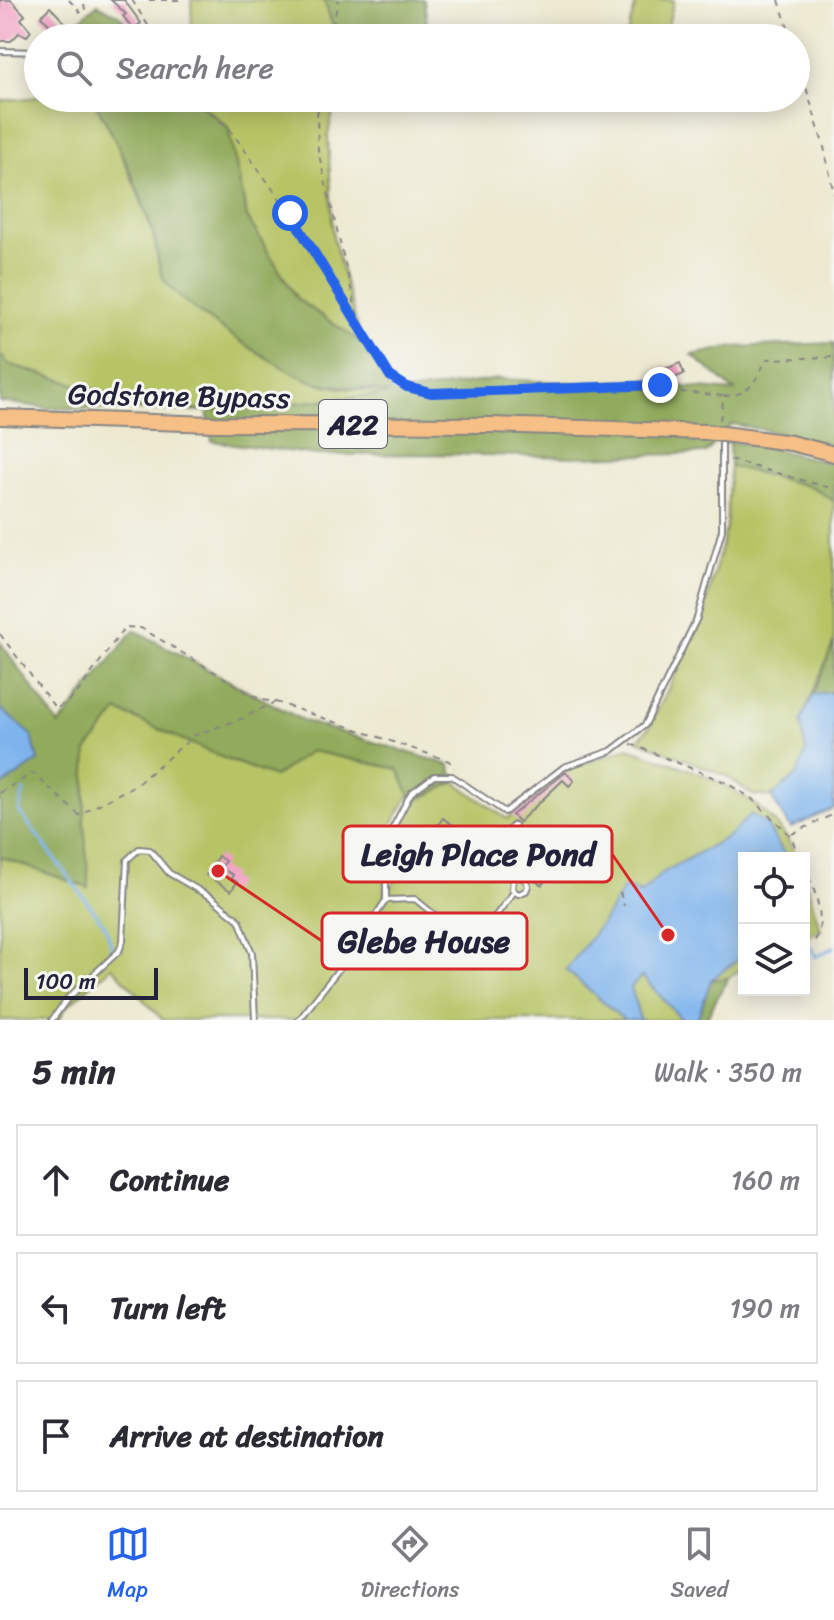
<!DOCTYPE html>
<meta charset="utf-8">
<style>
:root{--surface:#fff;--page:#f2f2f3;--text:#2b2b33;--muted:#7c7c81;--line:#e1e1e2;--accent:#2563eb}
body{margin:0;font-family:Sriracha,sans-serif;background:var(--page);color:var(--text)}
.controls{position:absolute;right:24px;bottom:24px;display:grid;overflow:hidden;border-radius:0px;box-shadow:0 4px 20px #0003}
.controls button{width:72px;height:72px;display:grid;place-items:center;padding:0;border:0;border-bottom:2px solid var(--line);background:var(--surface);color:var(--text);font:40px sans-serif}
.scale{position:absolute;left:24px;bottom:20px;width:134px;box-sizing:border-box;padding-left:8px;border:4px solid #22223b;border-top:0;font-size:22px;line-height:28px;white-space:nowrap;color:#22223b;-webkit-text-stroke:6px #f6f6f2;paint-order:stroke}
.stop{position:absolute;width:24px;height:24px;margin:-18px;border:6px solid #2563eb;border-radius:50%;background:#fff}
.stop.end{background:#2563eb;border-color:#fff;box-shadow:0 2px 8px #0008}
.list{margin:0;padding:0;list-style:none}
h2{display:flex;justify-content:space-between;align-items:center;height:104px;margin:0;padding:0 32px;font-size:34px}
h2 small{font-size:26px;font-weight:400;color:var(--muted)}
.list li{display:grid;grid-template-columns:52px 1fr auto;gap:24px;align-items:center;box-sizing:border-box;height:112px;margin:0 16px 16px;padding:0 16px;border:2px solid var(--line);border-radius:0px}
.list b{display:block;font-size:30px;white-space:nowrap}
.list em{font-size:26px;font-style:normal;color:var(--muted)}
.icon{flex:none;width:44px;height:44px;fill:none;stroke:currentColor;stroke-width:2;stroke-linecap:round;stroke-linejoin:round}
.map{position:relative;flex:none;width:834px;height:1020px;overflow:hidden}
.search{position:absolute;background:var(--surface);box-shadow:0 4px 20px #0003;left:24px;right:24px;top:24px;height:88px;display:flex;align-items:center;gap:20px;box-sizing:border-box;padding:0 28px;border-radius:44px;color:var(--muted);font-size:30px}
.sheet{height:488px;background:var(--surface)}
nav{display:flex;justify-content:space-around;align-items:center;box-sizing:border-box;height:112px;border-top:2px solid var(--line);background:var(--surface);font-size:22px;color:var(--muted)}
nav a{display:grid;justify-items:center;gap:4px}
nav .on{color:var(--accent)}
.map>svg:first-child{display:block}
.green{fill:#b7c466;stroke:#6c7350;stroke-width:2}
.forest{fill:#91aa5b;stroke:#5a664b;stroke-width:2}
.water{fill:#7eb4ed;stroke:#506b94;stroke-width:2}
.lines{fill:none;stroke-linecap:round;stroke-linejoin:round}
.stream{stroke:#7eb4ed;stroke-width:3}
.building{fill:#f29ec2}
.service-casing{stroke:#888686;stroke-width:8}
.trunk-casing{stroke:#888686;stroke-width:18}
.path{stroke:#888686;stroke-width:2;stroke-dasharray:6 6;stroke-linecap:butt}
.service{stroke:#fff;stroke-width:4}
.trunk{stroke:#f5bf86;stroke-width:14}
.trunk-bridge-casing{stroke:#888686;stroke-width:18;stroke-linecap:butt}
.trunk-bridge{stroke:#f5bf86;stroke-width:14}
.route{stroke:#2563eb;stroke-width:10}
.labels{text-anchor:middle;stroke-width:6;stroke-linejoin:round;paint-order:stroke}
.shield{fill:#f6f6f2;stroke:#626272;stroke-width:2}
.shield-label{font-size:28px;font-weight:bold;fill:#22223b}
.street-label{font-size:30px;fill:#22223b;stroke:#f6f6f2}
.leader{fill:none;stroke:#d62828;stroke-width:3}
.callout-dot{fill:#d62828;stroke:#f6f6f2;stroke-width:3}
.callout{fill:#f6f6f2;stroke:#d62828;stroke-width:3}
.callout-label{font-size:32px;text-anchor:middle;font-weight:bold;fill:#22223b}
</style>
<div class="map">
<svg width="834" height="1020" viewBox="0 0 834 1020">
<rect width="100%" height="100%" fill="#f6f6f2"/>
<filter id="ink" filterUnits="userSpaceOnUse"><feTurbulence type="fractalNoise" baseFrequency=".0125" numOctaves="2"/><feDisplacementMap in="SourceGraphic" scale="16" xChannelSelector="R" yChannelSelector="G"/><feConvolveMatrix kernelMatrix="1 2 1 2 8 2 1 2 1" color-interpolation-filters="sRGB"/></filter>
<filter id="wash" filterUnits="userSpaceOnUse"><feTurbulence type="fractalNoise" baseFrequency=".006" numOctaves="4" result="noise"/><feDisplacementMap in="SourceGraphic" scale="32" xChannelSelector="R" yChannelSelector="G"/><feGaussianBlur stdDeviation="1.8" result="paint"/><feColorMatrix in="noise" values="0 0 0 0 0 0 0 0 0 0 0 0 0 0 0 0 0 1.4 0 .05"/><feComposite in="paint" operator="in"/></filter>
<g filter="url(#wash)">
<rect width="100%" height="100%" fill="#ede9d1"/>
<path class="green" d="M191,0H324L337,38H190L192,31Z
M637,0H674L665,38H626Z
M38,97L92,98C118,141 136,185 152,232C157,246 156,266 164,279C179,305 278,367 309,380C331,389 368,390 393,394L207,411L141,404L8,364L0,354V101Z
M193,98H336L328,135L333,237L362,343L297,299L247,217L228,127Z
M730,466L812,487L834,501V642L801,721L806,752L797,775L771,797L753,795L726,776L638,740L650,726L701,622L726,529Z
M136,636L281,718L426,769L380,843L386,899L394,882L393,846L413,802L455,782L507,819L565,770L628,748C690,769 770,791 797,858H744V967L728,978L705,1020H302L306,1015L298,1020H163L112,967L66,1007L59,1020H0V773L60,730Z
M804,877L821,930L804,937Z"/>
<path class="forest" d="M324,0H424L429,38H337Z
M98,4L120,16L132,34L140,28L142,38H85L77,22Z
M92,98H193L228,127L247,217L297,299L362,343L393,394L499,379L579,383L649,380L673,386L735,391L692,355L732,347L834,343V446L792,435L732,424L706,453L583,457L438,454L317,455L212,441L207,411L47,408L0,402V354L8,364L141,404L207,411L389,394C365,386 336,389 312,381C283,372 176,303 163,278C157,266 158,249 154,236C139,188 119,142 92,98Z
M729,442L762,446L834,464V501L812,487L730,466Z
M134,630L304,721L450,765L455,782L413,802L398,769L311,751L274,777L221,757L118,711L87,751L84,821L89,888L0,857V642L59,725Z
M834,642V692L813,695Z
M728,978L705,1020H697L711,980Z"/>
<path class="water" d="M834,692V808L791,828L771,797L797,775L806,752L801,721L813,695Z
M0,708L32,736L38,761L0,787Z
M751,814L766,824L787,858H744V955L711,980L697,1020H682L642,976L631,987L640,1020H624L566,970L607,916L624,887L641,893L662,873L729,836Z"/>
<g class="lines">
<path class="stream" d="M24,790L19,811L106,927L113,953
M804,935L806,939
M810,946L816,957L834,947"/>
</g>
<g id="blocks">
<path class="building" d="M0,0H11L25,15L21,19L31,31L27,36L19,33L11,41H0Z
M111,0H124L141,23L133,29L123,16L126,14Z
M50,7L80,38H62L41,16Z
M680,363L684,374L667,381L663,370Z
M566,772L574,781L569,786L563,780L519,822L512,815Z
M443,818L470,839L465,845L437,826Z
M520,843L555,863L542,885L507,865Z
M218,856L225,861L221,868L233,875L231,878L237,882L231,891L206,875Z"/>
</g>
</g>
<g filter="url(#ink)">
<use href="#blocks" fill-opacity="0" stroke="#888686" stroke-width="2"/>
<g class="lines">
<g class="service-casing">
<path id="service" d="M0,51L38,52
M513,879L518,876L526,880L528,886L526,891L518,894L512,889L513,879L498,863L495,849L503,835L514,825
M386,900L415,899L467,941H476L514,892
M52,1020L67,999L119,951L123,941L127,860L139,849L150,850L169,873L212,898L239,920L252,953L255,1020
M299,1020L345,961L386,900V841L411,793L434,776H452L505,812L564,767L611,751L645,725L697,618L722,530V442"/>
</g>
<g class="trunk-casing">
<path id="trunk" d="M0,417L215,424L491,425L706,432
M731,435L791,443L834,454"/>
</g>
<path class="path" d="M69,0L82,14L85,9L83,0
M132,0L156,38
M149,0H180
M779,0L791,38
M143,34L151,30
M331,38L338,0
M796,54L824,147L834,194
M192,98L228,127L290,213L359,325
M320,98L317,115L318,151L361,330L390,376L407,387L431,393L660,385L671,391L724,396
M720,420L724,396C752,395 755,380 767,359L834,357
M730,460L834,489
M0,634L56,709L75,696L125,627L141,628L261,700L276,702L449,761L454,768
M631,744L725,782L751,798L790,835L800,858
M0,793L33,773L79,815L137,784L195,735L241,719L275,702
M792,834L834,814
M804,866C814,888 828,921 814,942
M620,892L624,906"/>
<use href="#service" class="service"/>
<use href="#trunk" class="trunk"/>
<g class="trunk-bridge-casing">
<path id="trunk-bridge" d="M706,432L731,435"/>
</g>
<use href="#trunk-bridge" class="trunk-bridge"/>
</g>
</g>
<g class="lines" filter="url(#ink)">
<path class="route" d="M290,213L390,376L407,387L431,393L660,385"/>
</g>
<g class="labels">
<rect class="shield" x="319" y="400" width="68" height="48" rx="6"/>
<g class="shield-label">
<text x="353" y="434">A22</text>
</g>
<g class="street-label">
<text transform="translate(179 396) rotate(1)" y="10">Godstone Bypass</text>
</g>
</g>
<path class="leader" d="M668 935L612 854M218 871L322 941"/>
<g class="callout-dot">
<circle cx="668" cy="935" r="8"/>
<circle cx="218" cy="871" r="8"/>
</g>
<g class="callout">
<rect x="343" y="826" width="269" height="56" rx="8"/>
<rect x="322" y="913" width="205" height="56" rx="8"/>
</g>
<g class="callout-label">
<text x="478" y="865">Leigh Place Pond</text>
<text x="424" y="952">Glebe House</text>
</g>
</svg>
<div class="controls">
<button><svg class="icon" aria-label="locate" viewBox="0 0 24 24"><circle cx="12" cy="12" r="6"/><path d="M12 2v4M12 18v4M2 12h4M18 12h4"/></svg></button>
<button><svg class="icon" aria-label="layers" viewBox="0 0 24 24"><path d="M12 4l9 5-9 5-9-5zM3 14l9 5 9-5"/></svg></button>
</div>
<div class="scale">100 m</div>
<div class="stop" style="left:290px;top:213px"></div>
<div class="stop end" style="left:660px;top:385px"></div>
<div class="search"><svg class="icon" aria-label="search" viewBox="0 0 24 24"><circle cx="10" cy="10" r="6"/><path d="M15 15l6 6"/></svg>Search here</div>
</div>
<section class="sheet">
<h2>5 min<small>Walk · 350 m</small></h2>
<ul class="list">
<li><svg class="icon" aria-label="ahead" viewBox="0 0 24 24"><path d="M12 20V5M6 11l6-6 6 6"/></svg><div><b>Continue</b></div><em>160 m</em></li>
<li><svg class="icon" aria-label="left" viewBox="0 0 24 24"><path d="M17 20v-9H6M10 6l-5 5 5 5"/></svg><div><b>Turn left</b></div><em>190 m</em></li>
<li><svg class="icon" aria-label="arrive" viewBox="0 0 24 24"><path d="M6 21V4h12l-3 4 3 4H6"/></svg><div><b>Arrive at destination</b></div></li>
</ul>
</section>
<nav>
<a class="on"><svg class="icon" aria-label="map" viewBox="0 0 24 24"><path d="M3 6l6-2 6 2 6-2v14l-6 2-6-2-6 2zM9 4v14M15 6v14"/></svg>Map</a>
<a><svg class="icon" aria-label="directions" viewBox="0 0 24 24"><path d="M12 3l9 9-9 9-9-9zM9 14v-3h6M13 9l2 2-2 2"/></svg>Directions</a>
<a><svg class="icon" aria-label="saved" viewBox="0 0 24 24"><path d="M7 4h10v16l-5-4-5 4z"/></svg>Saved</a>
</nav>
